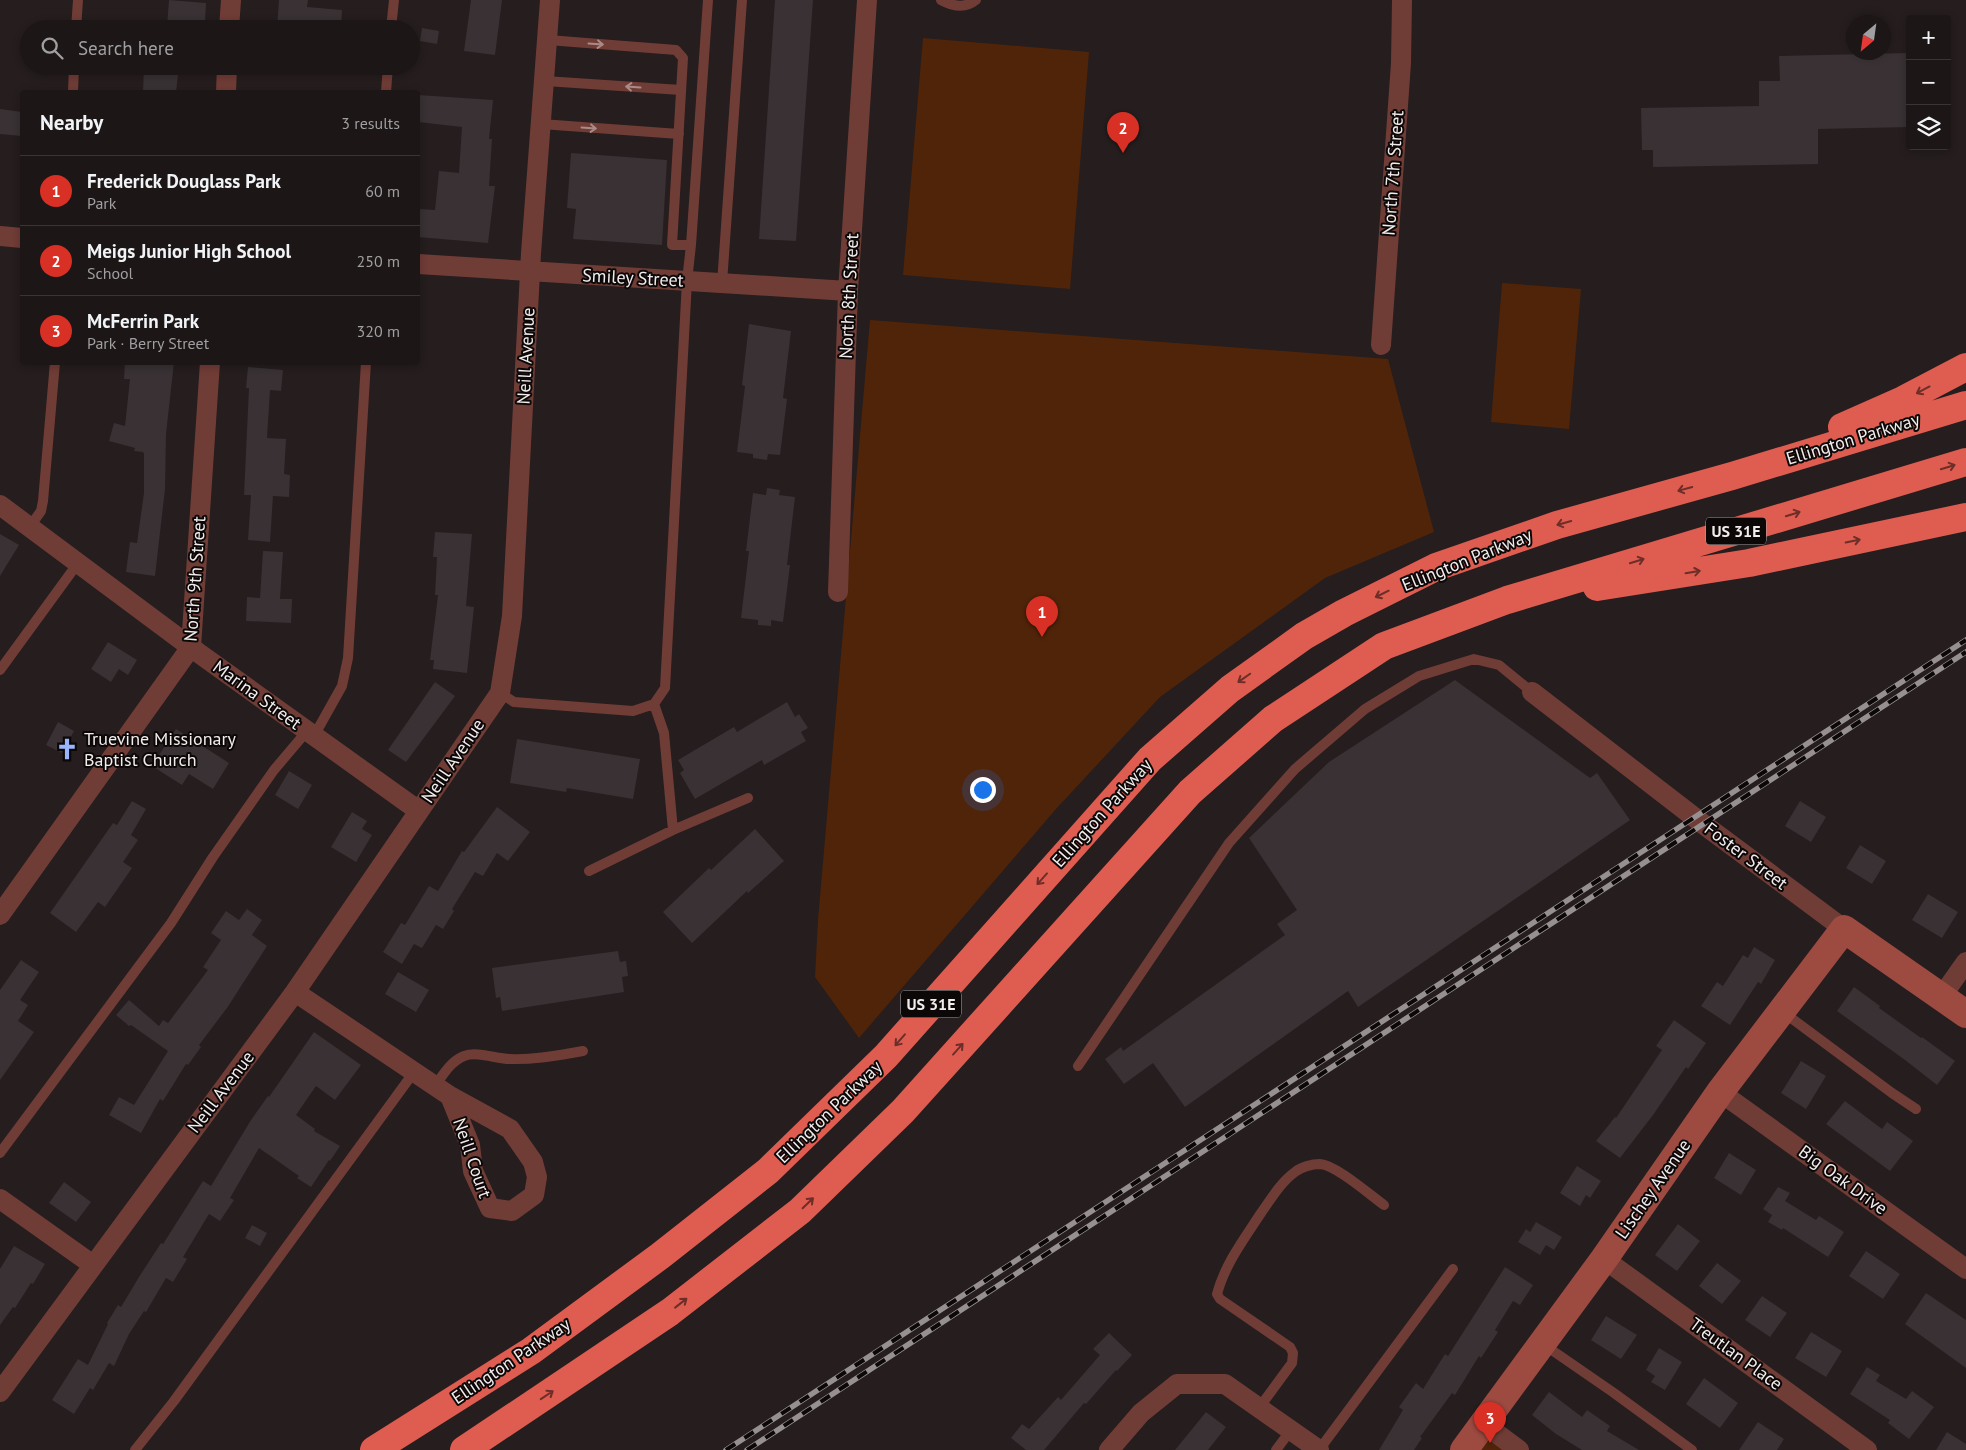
<!DOCTYPE html>
<meta charset="utf-8">
<style>
:root{--surface:#1c1616;--page:#251f1f;--text:#f1f3f6;--muted:#a09fa1;--line:#3a3535;--accent:#d93025}
body{margin:0;font-family:"PT Sans",sans-serif;background:var(--page);color:var(--text)}
.controls{position:absolute;right:15px;top:15px;display:grid;overflow:hidden;border-radius:5px;box-shadow:0 2px 8px #0003}
.controls button{width:45px;height:45px;display:grid;place-items:center;padding:0;border:0;border-bottom:1px solid var(--line);background:var(--surface);color:var(--text);font:25px sans-serif}
.compass{position:absolute;left:1846px;top:15px;width:45px;height:45px;border-radius:50%;background:var(--surface);box-shadow:0 2px 8px #0003;rotate:209deg}
.you{position:absolute;left:982px;top:789px;width:18px;height:18px;margin:-12px;border:4px solid #fff;border-radius:50%;background:#1a73e8;box-shadow:0 0 0 8px #1a73e833}
.badge{display:grid;place-items:center;width:32px;height:32px;border-radius:50%;background:var(--accent);color:#fff;font-size:16px;font-weight:700}
.pin{position:absolute;translate:-50% -41px;filter:drop-shadow(0 1px 2px #0008)}
.pin::after{content:'';position:absolute;top:26px;width:18px;height:15px;background:inherit;clip-path:polygon(0 0,100% 0,50% 100%)}
.list{margin:0;padding:0;list-style:none}
h2{display:flex;justify-content:space-between;align-items:center;height:65px;margin:0;padding:0 20px;font-size:21px}
h2 small{font-size:16px;font-weight:400;color:var(--muted)}
.list li{display:grid;grid-template-columns:32px 1fr auto;gap:15px;align-items:center;box-sizing:border-box;height:70px;padding:0 20px;border-top:1px solid var(--line)}
.list b{display:block;font-size:19px;white-space:nowrap}
.list p{margin:0;font-size:16px;white-space:nowrap;color:var(--muted)}
.list em{font-size:16px;font-style:normal;color:var(--muted)}
.icon{flex:none;width:28px;height:28px;fill:none;stroke:currentColor;stroke-width:2;stroke-linecap:round;stroke-linejoin:round}
.map{position:relative;flex:none;width:1966px;height:1450px;overflow:hidden}
.search{position:absolute;background:var(--surface);box-shadow:0 2px 8px #0003;left:20px;top:20px;width:400px;height:55px;display:flex;align-items:center;gap:12px;box-sizing:border-box;padding:0 18px;border-radius:28px;color:var(--muted);font-size:19px}
.panel{position:absolute;background:var(--surface);box-shadow:0 2px 8px #0003;left:20px;top:90px;width:400px;height:275px;border-radius:5px}
.map>svg:first-child{display:block}
.green{fill:#502409}
.building{fill:#393134}
.lines{fill:none;stroke-linecap:round;stroke-linejoin:round}
.lane{stroke:#703c36;stroke-width:10}
.street{stroke:#703c36;stroke-width:20}
.secondary{stroke:#9d4a41;stroke-width:28}
.highway{stroke:#df5c50;stroke-width:28}
.rail-casing{stroke:#979091;stroke-width:5.5}
.rail{stroke:#0c0808;stroke-width:4;stroke-dasharray:11;stroke-linecap:butt}
.oneway{stroke:#aa8b88}
.oneway2{stroke:#6b2e28}
.labels{text-anchor:middle;stroke-width:4;stroke-linejoin:round;paint-order:stroke}
.shield{fill:#0c0808;stroke:#ada8a8;stroke-width:1}
.shield-label{font-size:16px;font-weight:bold;fill:#f2eced}
.street-label{font-size:18px;fill:#f2eced;stroke:#0c0808}
.poi-label{font-size:18px;fill:#f2eced;stroke:#0c0808;text-anchor:start}
</style>
<div class="map">
<svg width="1966" height="1450" viewBox="0 0 1966 1450">
<rect width="100%" height="100%" fill="#251d1e"/>
<path class="green" d="M923,38L1089,52L1070,289L903,275Z
M1502,283L1581,289L1569,429L1491,422Z
M870,320L1388,359L1434,532L1325,578L1160,697L1056,809L859,1038L815,977L818,920Z
M1484,1424L1519,1450H1465Z"/>
<path class="building" d="M169,0L206,3L205,21L199,20V29L167,27Z
M279,0H308L307,7L342,10L341,29H277Z
M471,0H502L495,55L464,51Z
M775,0H813L796,241L759,239Z
M422,28L439,31L437,44L420,41Z
M1910,53V127L1818,129V164L1653,167V150H1642L1641,108L1759,106V81H1780L1779,56Z
M144,66H179L176,92H143Z
M418,95L493,100L489,139H492L489,186H495L488,243L418,237V209L435,210L439,171L459,173L462,127L418,122Z
M0,109L22,112V136L0,134Z
M571,153L667,160L662,245L573,239L576,209L567,208Z
M749,324L791,331L783,398L787,399L780,455L768,454L767,460L753,458V454L737,452L745,386L742,385Z
M125,362H174L166,434L165,489L155,576L126,572L130,542L137,543L144,493V454L143,452L134,451L135,448L109,441L114,423L125,426L130,379H124Z
M248,367L283,370L281,391L270,390L267,438L286,439L284,474L290,475L289,497L273,496L270,542L248,540L251,495H244L249,388H246Z
M767,488L780,490L779,495L795,497L787,565H790L783,622L771,620V626L758,625V620L741,618L749,551H746L753,493L766,495Z
M435,532L472,534L466,606L474,607L467,673L433,669L434,660H430L438,595H435L437,557H433Z
M0,534L19,545L0,576Z
M263,551L283,552L280,599H292L291,623L246,621L247,597L260,598Z
M108,642L137,660L128,675L119,669L111,682L91,669Z
M1455,680L1590,778L1597,773L1630,820L1358,1007L1348,991L1185,1107L1153,1063L1124,1084L1105,1059L1121,1047L1123,1051L1285,935L1277,924L1297,910L1249,838L1329,762Z
M435,682L455,696L406,762L388,750Z
M787,702L795,717L799,714L808,728L801,732L806,741L764,765L762,760L695,799L680,773L684,770L678,760L734,727L737,732Z
M58,722L74,731L62,753L46,745Z
M176,729L229,763L213,789L189,774L182,785L152,766Z
M517,739L640,759L633,799L567,788L566,792L510,783Z
M289,771L312,785L298,809L275,795Z
M132,801L146,809L131,835L138,840L123,862L132,868L105,907L98,902L76,932L50,913L113,823L117,825Z
M1800,801L1826,817L1811,842L1785,826Z
M497,807L530,832L508,861L497,853L483,876L475,872L452,909L454,911L443,929L436,925L422,948L414,944L402,964L383,952L401,923L405,925L429,886L438,891L462,851L464,852Z
M352,812L367,821L362,829L372,835L356,862L331,847Z
M755,829L784,861L748,893L747,891L692,943L663,912L709,868L711,870Z
M1860,845L1886,861L1872,884L1846,868Z
M1928,894L1958,912L1942,938L1912,920Z
M247,909L262,920L252,935L267,946L227,1008L199,1045L201,1047L188,1065L186,1064L163,1101L160,1099L141,1133L109,1115L119,1097L134,1105L168,1051L131,1025L129,1026L116,1015L129,1000L159,1026L163,1020L168,1023L208,970L203,967L221,940L211,933L226,911L239,920Z
M1754,947L1775,960L1761,984L1758,982L1730,1025L1701,1006L1717,982L1723,986L1743,955L1748,958Z
M618,951L620,962L626,961L628,976L622,977L624,992L502,1011L500,997L496,998L492,968Z
M21,960L39,972L20,1000L28,1005L18,1021L34,1032L0,1080V990Z
M398,972L429,990L416,1012L385,994Z
M1854,987L1880,1006L1879,1008L1921,1038L1922,1037L1955,1061L1937,1085L1905,1060L1837,1011Z
M1674,1020L1706,1043L1688,1069L1686,1067L1653,1115L1620,1158L1596,1141L1615,1117L1616,1118L1662,1050L1656,1046Z
M314,1032L361,1065L335,1100L316,1086L296,1115L315,1129L314,1131L340,1146L330,1161L329,1160L311,1187L297,1178L299,1176L259,1148L230,1198L234,1200L220,1221L209,1214L183,1257L187,1259L173,1282L166,1278L146,1312L144,1311L129,1334L114,1366L109,1363L93,1390L90,1388L74,1414L52,1400L78,1359L88,1365L108,1324L107,1323L118,1305L121,1307L139,1277L161,1243L163,1244L203,1181L211,1186L251,1120L268,1096L269,1097Z
M1801,1061L1826,1076L1806,1109L1781,1093Z
M1845,1101L1882,1129L1887,1122L1913,1141L1890,1171L1826,1124Z
M1729,1153L1756,1170L1741,1195L1714,1178Z
M1577,1166L1601,1181L1590,1198L1586,1195L1580,1206L1560,1193Z
M64,1182L91,1202L76,1222L49,1203Z
M1778,1187L1790,1193L1785,1201L1816,1220L1819,1216L1844,1232L1828,1257L1783,1228L1782,1230L1768,1222L1772,1215L1763,1209Z
M1536,1222L1562,1237L1554,1250L1546,1245L1540,1255L1518,1242L1526,1229L1530,1232Z
M1678,1224L1700,1241L1677,1271L1655,1255Z
M252,1225L267,1233L260,1246L245,1238Z
M14,1246L45,1264L33,1284L31,1283L15,1308L13,1307L0,1325V1269Z
M1866,1251L1900,1274L1883,1299L1849,1276Z
M1717,1263L1741,1281L1722,1304L1699,1286Z
M1505,1267L1533,1285L1520,1305L1513,1301L1495,1330L1498,1332L1481,1358L1479,1356L1455,1395L1452,1393L1420,1437L1422,1438L1414,1450H1379L1403,1410L1399,1407L1416,1383L1423,1389L1445,1354L1448,1356Z
M1926,1293L1966,1320V1368L1905,1324Z
M1762,1296L1787,1313L1770,1337L1745,1320Z
M1606,1316L1637,1335L1621,1359L1591,1340Z
M1811,1332L1842,1351L1826,1377L1795,1358Z
M1109,1333L1132,1355L1117,1371L1116,1370L1086,1404L1084,1403L1044,1450H1026L1011,1438L1022,1424L1029,1429L1058,1397L1061,1400L1100,1355L1093,1349Z
M1659,1348L1682,1362L1665,1390L1651,1382L1655,1376L1646,1370Z
M1867,1367L1880,1375L1876,1381L1906,1399L1912,1391L1934,1407L1909,1439L1888,1423L1890,1420L1850,1394Z
M1704,1378L1738,1403L1720,1428L1686,1404Z
M1549,1392L1582,1417L1587,1410L1610,1426L1607,1431L1639,1450H1582L1556,1434L1532,1415Z
M1206,1412L1226,1427L1208,1450H1175Z
M1758,1422L1784,1439L1777,1450H1739Z
M1947,1432L1966,1444V1450H1936Z"/>
<g class="lines">
<path class="lane" d="M941,0C952,6 965,9 976,0
M76,29L78,0
M391,29L394,0
M545,81L681,90
M73,92L74,66
M386,92L388,66
M541,124L679,134
M691,245L708,0
M722,283L742,0
M29,528L41,511L43,501L55,362
M0,670L78,563
M500,693L514,702L633,711L654,704L665,688L687,281L691,245H672L683,58L676,50L548,40
M314,736L342,686L348,658L366,362
M673,830L748,798
M589,871L673,830L664,733L654,704
M1783,1012L1892,1093L1916,1109
M1078,1066L1229,843L1295,769L1365,709L1419,676L1474,659L1499,665L1532,692
M435,1086C443,1075 451,1061 464,1056C478,1051 496,1059 510,1059C535,1060 559,1055 583,1051
M0,1153L171,923L213,857L274,770L307,731
M1543,1344L1614,1393L1692,1450
M1259,1408L1292,1363L1293,1353L1290,1347L1220,1299L1217,1294C1225,1264 1244,1239 1261,1213C1271,1199 1281,1182 1295,1172C1301,1167 1312,1164 1320,1164C1336,1165 1370,1195 1384,1205
M135,1450L174,1401L414,1072
M1276,1450L1291,1430
M1319,1450L1453,1269"/>
<path class="street" d="M229,29L231,0
M226,92L227,66
M0,236L22,238
M418,264L848,291
M1381,345L1401,63L1402,0
M0,505L200,654L419,811
M838,592L848,291L867,0
M1532,692L1703,824L1844,929
M0,915L191,647L210,362
M295,992L450,1096L470,1145L473,1171L490,1208L512,1211L534,1195L537,1177L533,1162L510,1129L450,1096
M1942,996L1966,962
M1720,1092L1966,1269
M0,1199L93,1265
M1604,1259L1867,1450
M0,1392L295,992L500,693L512,616L531,253L550,0
M1484,1424L1519,1450
M1109,1450L1141,1413L1177,1384H1225L1319,1450"/>
<path class="secondary" d="M1464,1450L1604,1259L1720,1092L1844,929L1966,1014"/>
<path class="highway" d="M1842,427L1903,400L1966,367
M1597,587L1749,563L1966,517
M374,1450L531,1351L660,1256L768,1171L886,1056L1150,759L1230,689L1304,636L1344,613L1436,567L1557,525L1732,476L1966,405
M464,1450L670,1312L800,1211L903,1111L1190,792L1273,719L1384,646L1507,600L1966,462"/>
<g class="rail-casing">
<path id="rail" d="M726,1450L1966,640
M747,1450L1966,652"/>
</g>
<use href="#rail" class="rail"/>
</g>
<defs><path id="oneway-shaft" d="M-6 0H5M1.5-3L5.5 0L1.5 3" fill="none" stroke-width="1.6" stroke-linecap="round" stroke-linejoin="round" transform="scale(1.25)"/></defs>
<g class="oneway">
<use href="#oneway-shaft" transform="translate(596 44) rotate(4)"/>
<use href="#oneway-shaft" transform="translate(633 87) rotate(-176)"/>
<use href="#oneway-shaft" transform="translate(589 128) rotate(4)"/>
</g>
<g class="oneway2">
<use href="#oneway-shaft" transform="translate(1923 390) rotate(152)"/>
<use href="#oneway-shaft" transform="translate(1948 467) rotate(-17)"/>
<use href="#oneway-shaft" transform="translate(1685 489) rotate(165)"/>
<use href="#oneway-shaft" transform="translate(1793 514) rotate(-17)"/>
<use href="#oneway-shaft" transform="translate(1564 523) rotate(164)"/>
<use href="#oneway-shaft" transform="translate(1853 541) rotate(-12)"/>
<use href="#oneway-shaft" transform="translate(1637 561) rotate(-17)"/>
<use href="#oneway-shaft" transform="translate(1693 572) rotate(-9)"/>
<use href="#oneway-shaft" transform="translate(1382 594) rotate(154)"/>
<use href="#oneway-shaft" transform="translate(1244 678) rotate(145)"/>
<use href="#oneway-shaft" transform="translate(1042 879) rotate(132)"/>
<use href="#oneway-shaft" transform="translate(900 1040) rotate(131)"/>
<use href="#oneway-shaft" transform="translate(958 1049) rotate(-48)"/>
<use href="#oneway-shaft" transform="translate(808 1203) rotate(-44)"/>
<use href="#oneway-shaft" transform="translate(681 1303) rotate(-38)"/>
<use href="#oneway-shaft" transform="translate(547 1395) rotate(-34)"/>
</g>
<defs>
<g id="church-bare" transform="scale(1.725)"><path d="M-1.2-6h2.4v3.5h3.3v2.4h-3.3V6h-2.4V-.1h-3.3v-2.4h3.3Z" fill="#9ab5fd" stroke="#0c0808" stroke-width="2.5" paint-order="stroke"/></g>
</defs>
<g fill-rule="evenodd">
<use href="#church-bare" x="67" y="749"/>
</g>
<g class="labels">
<g class="shield">
<rect x="1706" y="517.5" width="60" height="27" rx="4"/>
<rect x="901" y="990.5" width="60" height="27" rx="4"/>
</g>
<g class="shield-label">
<text x="1736" y="537">US 31E</text>
<text x="931" y="1010">US 31E</text>
</g>
<g class="street-label">
<text transform="translate(1393 173) rotate(-86)" y="6">North 7th Street</text>
<text transform="translate(633 278) rotate(3)" y="6">Smiley Street</text>
<text transform="translate(849 296) rotate(-87)" y="6">North 8th Street</text>
<text transform="translate(526 356) rotate(-87)" y="6">Neill Avenue</text>
<text transform="translate(1853 439) rotate(-17)" y="6">Ellington Parkway</text>
<text transform="translate(1467 560) rotate(-22)" y="6">Ellington Parkway</text>
<text transform="translate(195 579) rotate(-86)" y="6">North 9th Street</text>
<text transform="translate(257 695) rotate(36)" y="6">Marina Street</text>
<text transform="translate(453 761) rotate(-56)" y="6">Neill Avenue</text>
<text transform="translate(1102 813) rotate(-48)" y="6">Ellington Parkway</text>
<text transform="translate(1746 856) rotate(37)" y="6">Foster Street</text>
<text transform="translate(221 1092) rotate(-53)" y="6">Neill Avenue</text>
<text transform="translate(829 1112) rotate(-44)" y="6">Ellington Parkway</text>
<text transform="translate(472 1158) rotate(71)" y="6">Neill Court</text>
<text transform="translate(1843 1180) rotate(36)" y="6">Big Oak Drive</text>
<text transform="translate(1653 1189) rotate(-55)" y="6">Lischey Avenue</text>
<text transform="translate(1736 1354) rotate(36)" y="6">Treutlan Place</text>
<text transform="translate(511 1361) rotate(-34)" y="6">Ellington Parkway</text>
</g>
<g class="poi-label">
<text x="84" y="745">Truevine Missionary<tspan x="84" dy="21">Baptist Church</tspan></text>
</g>
</g>
</svg>
<div class="controls">
<button>+</button>
<button>−</button>
<button><svg class="icon" aria-label="layers" viewBox="0 0 24 24"><path d="M12 4l9 5-9 5-9-5zM3 14l9 5 9-5"/></svg></button>
</div>
<svg class="compass" viewBox="-18 -18 36 36"><path d="M0-13l5 13h-10z" fill="#e53935"/><path d="M0 13l5-13h-10z" fill="#a09fa1"/></svg>
<div class="you"></div>
<div class="pin badge" style="left:1042px;top:637px">1</div>
<div class="pin badge" style="left:1123px;top:153px">2</div>
<div class="pin badge" style="left:1490px;top:1443px">3</div>
<div class="search"><svg class="icon" aria-label="search" viewBox="0 0 24 24"><circle cx="10" cy="10" r="6"/><path d="M15 15l6 6"/></svg>Search here</div>
<section class="panel">
<h2>Nearby<small>3 results</small></h2>
<ul class="list">
<li><span class="badge">1</span><div><b>Frederick Douglass Park</b><p>Park</p></div><em>60 m</em></li>
<li><span class="badge">2</span><div><b>Meigs Junior High School</b><p>School</p></div><em>250 m</em></li>
<li><span class="badge">3</span><div><b>McFerrin Park</b><p>Park · Berry Street</p></div><em>320 m</em></li>
</ul>
</section>
</div>
